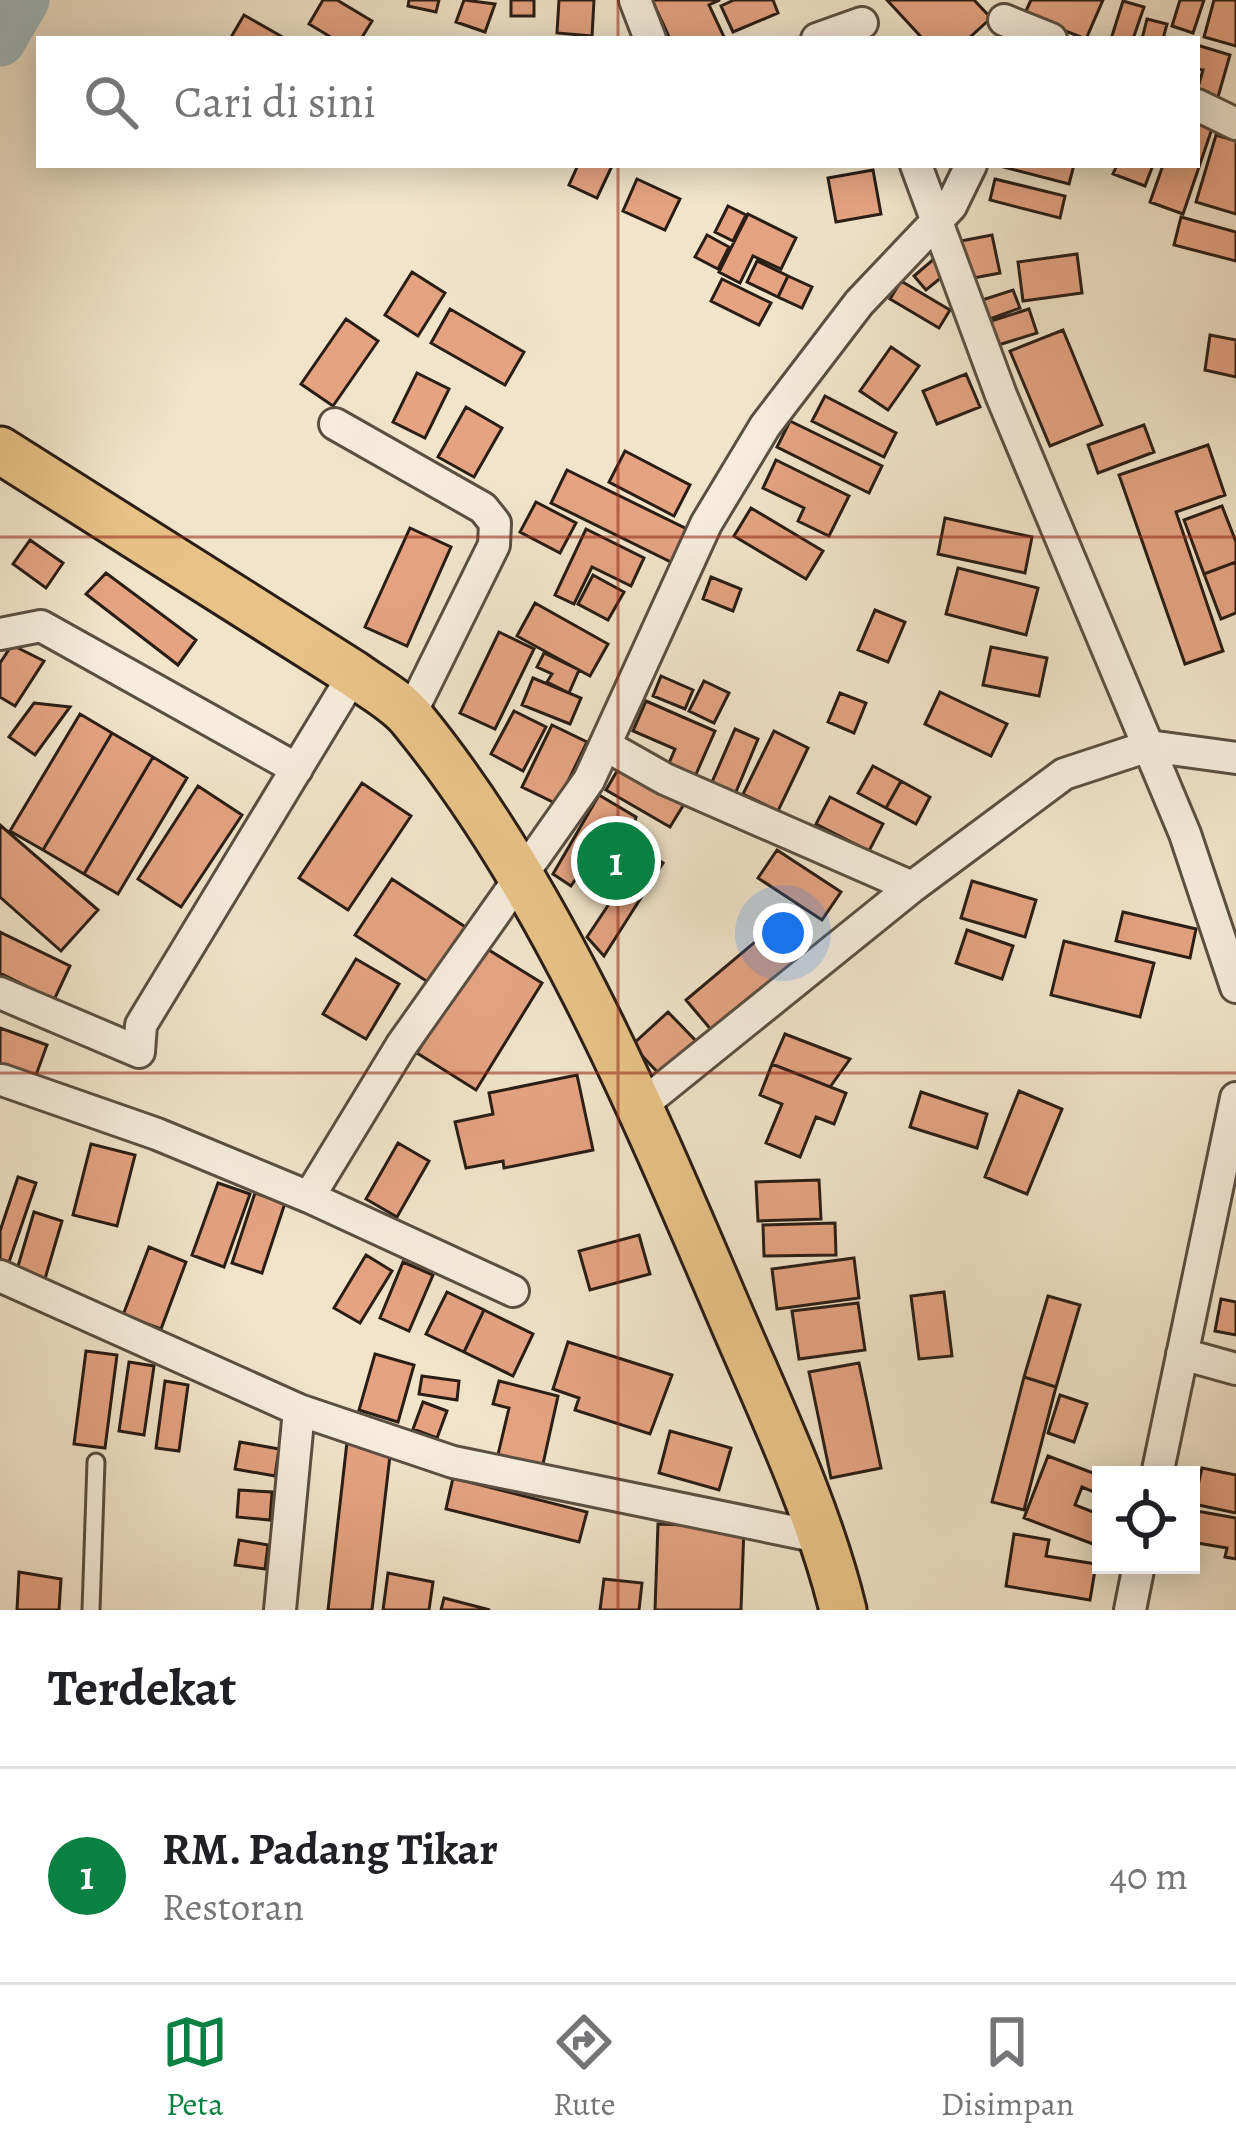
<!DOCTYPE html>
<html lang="id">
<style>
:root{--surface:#fff;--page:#f2f2f2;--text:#202124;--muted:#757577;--line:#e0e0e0;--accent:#0b8043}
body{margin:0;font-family:Alegreya,serif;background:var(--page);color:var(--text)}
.controls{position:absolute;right:36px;bottom:36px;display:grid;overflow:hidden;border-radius:0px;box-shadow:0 6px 30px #0003}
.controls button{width:108px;height:108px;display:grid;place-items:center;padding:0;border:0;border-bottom:3px solid var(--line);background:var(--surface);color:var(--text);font:60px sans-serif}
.you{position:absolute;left:783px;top:933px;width:42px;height:42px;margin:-30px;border:9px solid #fff;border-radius:50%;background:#1a73e8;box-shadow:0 0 0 18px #1a73e833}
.badge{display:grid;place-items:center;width:78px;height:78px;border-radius:50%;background:var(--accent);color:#fff;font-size:39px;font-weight:700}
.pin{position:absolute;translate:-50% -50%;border:6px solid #fff;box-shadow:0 3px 12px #0006}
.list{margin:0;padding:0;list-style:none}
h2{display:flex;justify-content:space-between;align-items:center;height:156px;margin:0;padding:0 48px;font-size:51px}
h2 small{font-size:39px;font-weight:400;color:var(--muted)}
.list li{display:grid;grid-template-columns:78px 1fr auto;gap:36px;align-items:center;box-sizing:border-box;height:216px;padding:0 48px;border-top:3px solid var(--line)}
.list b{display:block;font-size:45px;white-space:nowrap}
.list p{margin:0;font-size:39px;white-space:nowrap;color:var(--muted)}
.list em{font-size:39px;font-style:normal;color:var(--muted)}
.icon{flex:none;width:66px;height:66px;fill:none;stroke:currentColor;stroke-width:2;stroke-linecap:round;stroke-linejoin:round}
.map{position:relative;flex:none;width:1236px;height:1610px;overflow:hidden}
.search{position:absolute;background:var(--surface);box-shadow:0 6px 30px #0003;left:36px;right:36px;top:36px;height:132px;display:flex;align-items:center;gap:30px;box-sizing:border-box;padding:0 42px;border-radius:0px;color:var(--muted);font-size:45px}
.sheet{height:372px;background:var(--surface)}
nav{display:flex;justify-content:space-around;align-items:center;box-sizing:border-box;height:168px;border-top:3px solid var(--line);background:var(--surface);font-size:33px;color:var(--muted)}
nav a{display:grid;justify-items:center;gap:6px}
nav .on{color:var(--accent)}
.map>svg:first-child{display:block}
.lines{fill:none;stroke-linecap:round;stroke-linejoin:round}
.river{stroke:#a1bbc2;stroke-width:51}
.building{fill:#e5a382;stroke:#291d15;stroke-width:3}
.lane-casing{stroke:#5b4f42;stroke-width:21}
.street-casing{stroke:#5b4f42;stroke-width:36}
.primary-casing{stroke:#291d15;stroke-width:51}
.lane{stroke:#f6eddd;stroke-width:15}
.street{stroke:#f6eddd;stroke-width:30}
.primary{stroke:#e8c286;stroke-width:45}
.grid{fill:none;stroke:#8f2418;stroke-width:3;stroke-opacity:0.55}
</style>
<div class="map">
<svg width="1236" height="1610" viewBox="0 0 1236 1610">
<rect width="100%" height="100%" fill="#f1e4cb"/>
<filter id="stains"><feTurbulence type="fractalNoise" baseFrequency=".00167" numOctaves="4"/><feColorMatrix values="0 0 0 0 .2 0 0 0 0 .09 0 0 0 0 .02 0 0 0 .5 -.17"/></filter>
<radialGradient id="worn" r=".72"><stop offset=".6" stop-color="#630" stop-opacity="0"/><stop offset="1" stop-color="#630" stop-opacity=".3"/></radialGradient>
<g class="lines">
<path class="river" d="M0,41L24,0"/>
</g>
<path class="building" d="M323,0H337L372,21L361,39H334L309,24Z
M409,0H439L436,12L408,6Z
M464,0L495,4L485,32L456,22Z
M511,0H534V16H511Z
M559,0H594L592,36L557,33Z
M652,0H720L709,5L725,39H670Z
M734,0H773L778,13L733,32L721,6Z
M887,0H974L991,18L968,39H923Z
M1031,0H1103L1086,39L1024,15Z
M1180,0H1204L1193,33L1172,26Z
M1214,0H1236V46L1204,37Z
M1123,1L1144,7L1133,39H1111Z
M244,15L286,39H230Z
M1147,19L1167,24L1163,39H1142Z
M1197,45L1230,55L1218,97L1197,91L1203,70L1197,69Z
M1197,114L1215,120L1183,214L1150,202L1163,165H1197Z
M1216,135L1236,141V214L1196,202Z
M578,165L612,166L597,198L569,185Z
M996,165H1074L1069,184Z
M1117,165H1153L1145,186L1113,174Z
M873,170L881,214L836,222L828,178Z
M637,179L680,199L665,230L623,211Z
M995,179L1065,196L1060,218L990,200Z
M728,206L746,215L733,241L715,232Z
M748,214L796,238L781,269L753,256L740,283L719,272Z
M1181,217L1236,232V261L1174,245Z
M707,235L729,247L718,269L695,257Z
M992,235L1000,273L968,279L961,241Z
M1077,254L1082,293L1023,301L1018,262Z
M935,258L948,272L926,290L914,276Z
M757,261L788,276L778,297L747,282Z
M412,272L445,293L418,336L385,315Z
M788,276L812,287L802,308L778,297Z
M722,279L771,303L759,325L711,301Z
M901,281L950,310L939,328L890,299Z
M1013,290L1020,308L984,321L976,302Z
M450,309L524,352L505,385L431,343Z
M1029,309L1037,333L995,346L988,322Z
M346,319L378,341L333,406L301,384Z
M1063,330L1102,425L1050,446L1010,351Z
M1210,335L1236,340V377L1205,370Z
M891,347L919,366L888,410L860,391Z
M417,373L449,389L425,438L393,422Z
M966,374L980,407L937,424L923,391Z
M825,396L896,433L884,457L812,421Z
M466,407L502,428L474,477L438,457Z
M790,421L882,466L869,493L777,447Z
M1144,425L1154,452L1098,473L1088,445Z
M1208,445L1225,495L1176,512L1223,651L1185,664L1119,475Z
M625,451L690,485L674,516L609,482Z
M776,460L849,496L829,536L798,521L804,508L763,488Z
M567,470L691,531L675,564L551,503Z
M536,502L576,523L560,553L520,532Z
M1222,506L1236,542V562L1204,574L1184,520Z
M751,508L823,551L806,579L734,536Z
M945,518L1032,537L1025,573L938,554Z
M410,528L451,547L407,646L365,627Z
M586,529L644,558L631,586L592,567L574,604L555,595Z
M30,540L63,563L46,588L13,564Z
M1236,562V613L1221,619L1204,574Z
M958,568L1038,588L1026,635L946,614Z
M106,573L196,640L178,665L86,594Z
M593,575L624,592L608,620L578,604Z
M711,577L741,589L733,611L703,599Z
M535,603L608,644L590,676L517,636Z
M875,610L905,622L888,662L858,650Z
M499,632L534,649L495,729L460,713Z
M12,645L44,661L15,706L0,697V663Z
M991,647L1047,658L1039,696L983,685Z
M544,653L579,670L569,693L547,682L552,674L537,667Z
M661,676L693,690L685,709L653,696Z
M533,678L581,698L570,724L522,705Z
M704,681L729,693L714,723L689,711Z
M940,692L1007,724L991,756L925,724Z
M840,693L866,703L854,733L828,722Z
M646,701L715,731L693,781L666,770L675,749L633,731Z
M34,703L70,707L35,755L9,737Z
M514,711L546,727L523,771L491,754Z
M80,714L112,733L43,850L10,831Z
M552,725L587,742L557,804L522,787Z
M735,729L758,739L733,799L709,789Z
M774,731L808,748L778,811L743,794Z
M112,733L153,757L84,874L43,850Z
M153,757L187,778L118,894L84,874Z
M624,759L689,796L670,827L606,790Z
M873,766L901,781L886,808L858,793Z
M901,781L930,797L916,824L886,808Z
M362,783L411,816L348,910L299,878Z
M198,786L242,815L181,907L138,879Z
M599,795L636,817L630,842L663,863L604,956L587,937L615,895L621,899L633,881L592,854L571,886L553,874Z
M830,797L883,824L869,851L816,824Z
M0,825L98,910L61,951L0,897Z
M777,850L841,892L822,920L758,878Z
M392,879L467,928L431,984L355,935Z
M972,881L1036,900L1025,937L961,918Z
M1123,912L1196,929L1190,958L1116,941Z
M967,930L1013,946L1002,979L956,963Z
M768,931L796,963L713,1032L686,1000Z
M0,932L70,966L54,1000L0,973Z
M1064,941L1154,963L1140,1017L1051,995Z
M484,947L542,983L476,1090L417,1053Z
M356,959L399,984L366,1039L323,1014Z
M668,1012L698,1043L662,1077L632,1045Z
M0,1028L47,1045L32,1086L0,1074Z
M785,1034L850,1059L830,1087L772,1064Z
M772,1064L846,1093L834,1124L816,1117L800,1157L766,1143L782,1104L760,1095Z
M577,1075L593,1150L504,1168L503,1161L466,1168L455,1122L493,1114L489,1093Z
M1019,1091L1062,1109L1027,1194L985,1177Z
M921,1092L987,1114L977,1148L910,1127Z
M398,1143L429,1161L397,1217L366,1199Z
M91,1144L135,1155L117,1226L73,1215Z
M18,1177L36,1183L8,1265L0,1262V1231Z
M819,1180L821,1219L758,1221L756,1182Z
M218,1183L250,1194L224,1267L192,1255Z
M255,1193L285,1203L262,1273L232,1263Z
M34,1212L62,1221L44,1282L16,1273Z
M835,1223L836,1255L764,1256L763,1225Z
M639,1235L650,1274L590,1290L579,1251Z
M149,1247L186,1262L161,1329L123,1315Z
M366,1255L392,1271L360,1323L334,1308Z
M854,1258L859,1298L777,1309L772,1269Z
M403,1262L433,1275L409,1331L380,1318Z
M447,1292L484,1310L464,1352L426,1334Z
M944,1292L952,1356L919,1359L911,1296Z
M1048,1296L1080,1305L1056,1387L1024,1377Z
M1221,1299L1236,1302V1335L1215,1331Z
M858,1303L865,1350L799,1359L792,1311Z
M484,1310L533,1334L513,1376L464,1352Z
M568,1342L672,1375L650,1434L575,1410L579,1398L553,1389Z
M86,1351L117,1355L105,1448L74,1444Z
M375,1354L414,1365L398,1422L359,1410Z
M129,1362L154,1366L144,1435L119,1431Z
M859,1363L881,1468L831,1478L809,1372Z
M422,1376L459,1381L457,1400L419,1394Z
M1024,1377L1056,1387L1024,1510L992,1502Z
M165,1381L188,1385L179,1451L156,1448Z
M499,1381L558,1396L541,1473L496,1463L509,1408L493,1404Z
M1060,1395L1087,1404L1074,1442L1048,1433Z
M423,1402L447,1411L437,1438L413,1429Z
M670,1431L731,1448L719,1490L659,1473Z
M240,1442L279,1449L275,1476L235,1469Z
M347,1442L391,1447L372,1610H328Z
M1048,1456L1101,1476V1495L1082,1487L1075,1505L1101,1515V1547L1024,1518Z
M1202,1468L1236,1475V1513L1194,1504Z
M453,1478L587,1512L579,1542L446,1509Z
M239,1490L272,1492L270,1520L237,1517Z
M1191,1510L1236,1518V1559L1225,1557L1227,1548L1191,1542Z
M658,1524L744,1527L741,1610H655Z
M1014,1534L1049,1540L1046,1556L1096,1564L1090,1600L1006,1586Z
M239,1540L268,1545L265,1569L235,1565Z
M19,1572L61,1579L59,1610H17Z
M388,1573L433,1582L429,1610H383Z
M604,1579L642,1583L639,1610H600Z
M444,1598L490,1610H441Z"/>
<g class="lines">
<g class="lane-casing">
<path id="lane" d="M91,1610L96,1462"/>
</g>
<g class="street-casing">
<path id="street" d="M635,0L650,39
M1004,20L1051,39
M817,39L862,23
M1197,105L1236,124
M916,165L1001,395L1185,834L1236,987
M335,424L483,508L495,523L494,545L410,715
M0,634L41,626L297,769
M605,745L665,779L912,887
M0,993L139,1052L141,1025L354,674
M2,1080L157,1134L309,1197L401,1046L589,780L706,524L765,426L859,303L951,206L971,165
M637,1109L912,887L1064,774L1149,746L1236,758
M309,1197L513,1291
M0,1276L299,1410
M1182,1354L1236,1369
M1157,1475L1236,1098
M280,1610L299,1410L453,1462L819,1537
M1130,1610L1139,1565"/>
</g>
<g class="primary-casing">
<path id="primary" d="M0,450L354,674C373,688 398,701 412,719C549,886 644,1113 729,1312C770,1408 818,1508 843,1610"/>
</g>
<use href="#lane" class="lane"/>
<use href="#street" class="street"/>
<use href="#primary" class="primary"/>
</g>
<path class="grid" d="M618,0V39M618,165V1610M0,537H1236M0,1073H1236"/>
<rect width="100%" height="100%" filter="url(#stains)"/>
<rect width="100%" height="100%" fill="url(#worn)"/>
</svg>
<div class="controls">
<button><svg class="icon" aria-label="locate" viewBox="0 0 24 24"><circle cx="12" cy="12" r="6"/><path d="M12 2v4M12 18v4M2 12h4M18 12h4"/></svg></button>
</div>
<div class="you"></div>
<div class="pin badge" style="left:616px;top:861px">1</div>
<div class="search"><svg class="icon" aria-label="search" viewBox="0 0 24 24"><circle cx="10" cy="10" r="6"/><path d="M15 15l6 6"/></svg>Cari di sini</div>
</div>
<section class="sheet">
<h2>Terdekat<small></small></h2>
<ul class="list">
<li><span class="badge">1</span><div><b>RM. Padang Tikar</b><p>Restoran</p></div><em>40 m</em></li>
</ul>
</section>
<nav>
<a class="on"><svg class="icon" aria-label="map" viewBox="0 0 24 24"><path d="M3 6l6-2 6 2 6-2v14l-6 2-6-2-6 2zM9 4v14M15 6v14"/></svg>Peta</a>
<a><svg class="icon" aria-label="directions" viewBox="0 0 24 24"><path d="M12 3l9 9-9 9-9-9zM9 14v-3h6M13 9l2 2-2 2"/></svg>Rute</a>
<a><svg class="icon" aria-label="saved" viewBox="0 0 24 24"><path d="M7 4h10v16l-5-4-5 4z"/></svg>Disimpan</a>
</nav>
